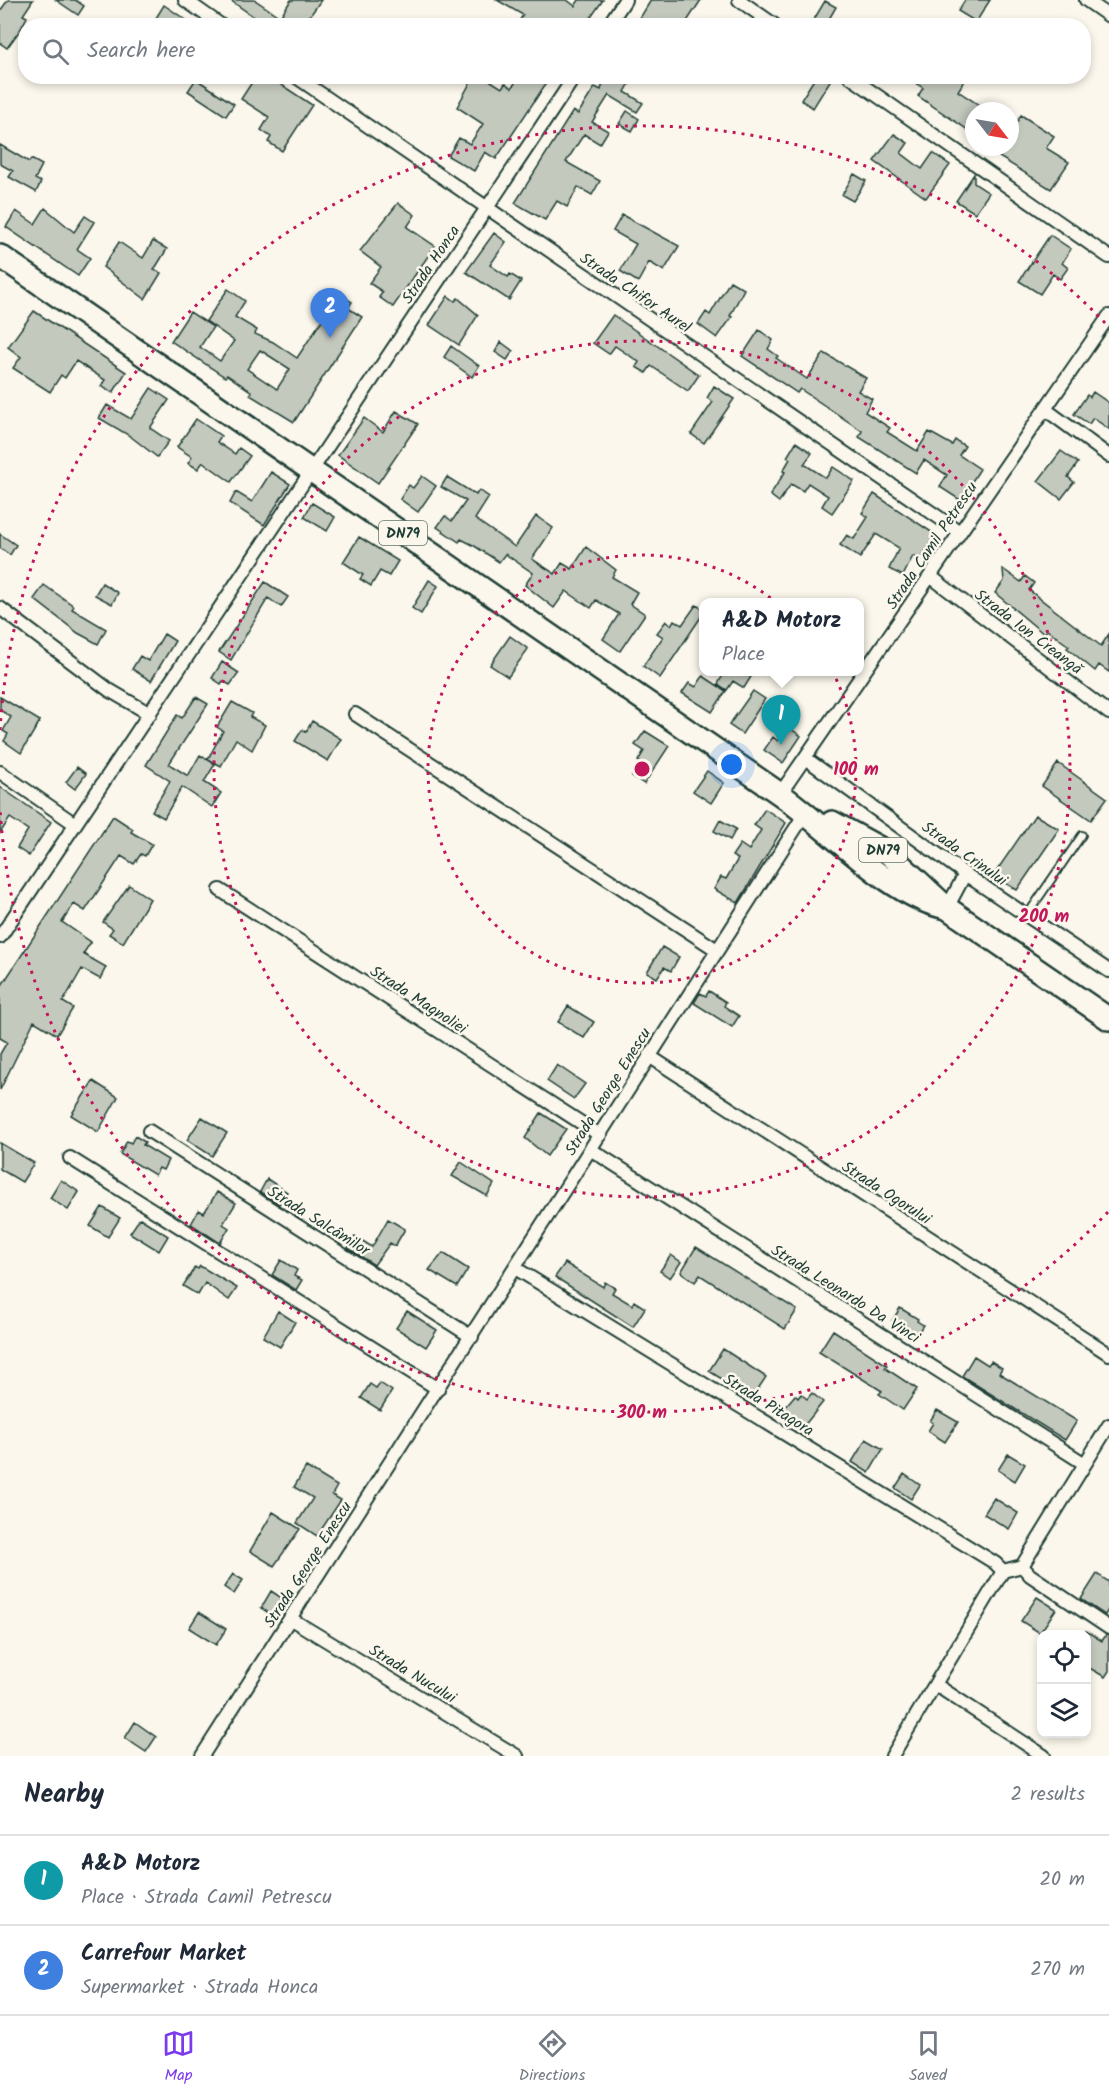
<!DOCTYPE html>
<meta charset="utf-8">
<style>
:root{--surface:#fff;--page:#f6f6f7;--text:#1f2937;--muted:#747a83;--line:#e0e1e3;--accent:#7c3aed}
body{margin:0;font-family:Kalam,sans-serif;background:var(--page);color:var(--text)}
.controls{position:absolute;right:18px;bottom:18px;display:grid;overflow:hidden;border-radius:12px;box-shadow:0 3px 9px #0003}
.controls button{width:54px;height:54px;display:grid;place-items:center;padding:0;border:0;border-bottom:2px solid var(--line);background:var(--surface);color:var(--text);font:30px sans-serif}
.compass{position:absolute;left:965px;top:102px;width:54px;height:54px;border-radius:50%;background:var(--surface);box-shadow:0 3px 9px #0003;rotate:121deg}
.you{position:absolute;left:732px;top:765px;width:21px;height:21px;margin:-15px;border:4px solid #fff;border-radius:50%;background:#1a73e8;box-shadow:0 0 0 9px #1a73e833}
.badge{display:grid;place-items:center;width:39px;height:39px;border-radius:50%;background:var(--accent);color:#fff;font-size:20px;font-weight:700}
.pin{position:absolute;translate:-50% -50px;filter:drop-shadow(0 2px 3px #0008)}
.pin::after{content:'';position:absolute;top:32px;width:21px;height:18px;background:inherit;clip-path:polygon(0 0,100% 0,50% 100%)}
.popup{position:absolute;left:699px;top:598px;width:165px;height:78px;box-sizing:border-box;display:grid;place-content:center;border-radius:12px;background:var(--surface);filter:drop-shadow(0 2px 4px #0005);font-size:20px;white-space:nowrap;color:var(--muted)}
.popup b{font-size:22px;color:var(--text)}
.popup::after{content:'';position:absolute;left:50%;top:100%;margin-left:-12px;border:12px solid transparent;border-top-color:var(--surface)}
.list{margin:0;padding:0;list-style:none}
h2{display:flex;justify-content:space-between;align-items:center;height:78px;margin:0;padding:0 24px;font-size:26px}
h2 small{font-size:20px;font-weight:400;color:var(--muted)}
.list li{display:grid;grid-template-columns:39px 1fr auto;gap:18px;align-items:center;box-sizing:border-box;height:90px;padding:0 24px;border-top:2px solid var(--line)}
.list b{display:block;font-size:22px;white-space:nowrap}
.list p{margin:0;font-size:20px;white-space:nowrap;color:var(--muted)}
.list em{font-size:20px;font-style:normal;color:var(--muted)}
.icon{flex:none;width:33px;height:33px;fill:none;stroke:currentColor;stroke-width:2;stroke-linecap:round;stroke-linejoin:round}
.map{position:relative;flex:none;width:1109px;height:1756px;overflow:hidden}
.search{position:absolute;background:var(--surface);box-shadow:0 3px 9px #0003;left:18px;right:18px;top:18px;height:66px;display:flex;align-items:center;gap:15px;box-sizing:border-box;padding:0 21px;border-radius:24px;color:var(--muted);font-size:22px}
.sheet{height:258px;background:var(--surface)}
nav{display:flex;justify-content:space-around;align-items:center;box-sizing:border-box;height:84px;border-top:2px solid var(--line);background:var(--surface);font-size:16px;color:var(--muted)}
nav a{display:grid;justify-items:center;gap:3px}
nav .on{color:var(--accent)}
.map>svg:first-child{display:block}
.building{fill:#c4c9be;stroke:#1f3d34;stroke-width:1.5;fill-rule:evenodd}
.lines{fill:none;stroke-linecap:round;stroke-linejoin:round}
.lane-casing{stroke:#1f3d34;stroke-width:10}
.street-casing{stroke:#1f3d34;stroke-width:16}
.highway-casing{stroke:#1f3d34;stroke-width:26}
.lane{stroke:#fbf7ec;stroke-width:6}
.street{stroke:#fbf7ec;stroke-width:12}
.highway{stroke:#fbf7ec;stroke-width:21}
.ring{fill:none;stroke:#c2185b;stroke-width:3;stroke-dasharray:3 6}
.labels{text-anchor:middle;stroke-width:5;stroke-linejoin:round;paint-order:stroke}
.shield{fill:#fbf7ec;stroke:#61756b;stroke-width:1.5}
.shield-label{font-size:15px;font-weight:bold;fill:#1f3d34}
.street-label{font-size:16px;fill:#1f3d34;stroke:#fbf7ec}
.centre{fill:#c2185b;stroke:#fbf7ec;stroke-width:3}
.ring-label{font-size:18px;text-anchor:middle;font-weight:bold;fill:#c2185b;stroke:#fbf7ec;stroke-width:5;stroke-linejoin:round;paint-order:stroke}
</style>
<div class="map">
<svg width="1109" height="1756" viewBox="0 0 1109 1756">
<rect width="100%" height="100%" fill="#fbf7ec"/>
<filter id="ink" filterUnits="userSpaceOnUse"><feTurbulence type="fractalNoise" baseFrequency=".0167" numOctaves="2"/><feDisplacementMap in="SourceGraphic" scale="12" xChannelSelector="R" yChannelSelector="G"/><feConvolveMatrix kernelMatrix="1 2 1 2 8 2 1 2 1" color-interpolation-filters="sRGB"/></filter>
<g filter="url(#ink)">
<path class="building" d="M8,0H33L23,15L27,17L20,30L7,48L0,43V11Z
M56,0H75L84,6L78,15Z
M230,0H255L280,17L291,0H321L303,26H267Z
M497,0H567L575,6L579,0H603L585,26H516L523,15Z
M651,0H701L684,26H635Z
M965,0H990L976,22L958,11Z
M825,1L836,7L825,26H810Z
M164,5L195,26H151Z
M256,76H268L312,105L282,151L268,142L271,137L261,130L269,117L241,99Z
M474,76H483L502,88L505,83L512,88L519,76H551L496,159L485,152L474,171L448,156L459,138L470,144L483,124L457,107Z
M605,76H634L625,92L643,103L637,112L609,95L592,122L608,131L600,144L584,134L566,162L600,181L592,195L578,187L567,207L557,201L545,220L515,203L573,111L578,114L595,87L601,90Z
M816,76H824L830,81L813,108L801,100Z
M906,76H967L958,91L988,111H974V134L918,96L923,88Z
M196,79L234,104L226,116L188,91Z
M627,111L639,119L632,131L619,124Z
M1021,115L1054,136L1046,148L1069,162L1051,189L983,147H1010V135Z
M894,134L908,143L901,153L922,169L933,153L950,165L926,198L874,161Z
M0,145L29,162L31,159L42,165L35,179L41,182L36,192L9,177L13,171L0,164Z
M854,174L866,181L853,201L842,195Z
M974,174V183L989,193L975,213L956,201Z
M398,203L415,215L407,227L435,246L393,307L379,297L383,292L369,283L381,267L360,251Z
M45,208L74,232L85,216L94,222L77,249L90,258L78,276L6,227L16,211L35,224Z
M622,215L679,246L664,271L649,262L638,282L620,271L636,244L613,231Z
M494,233L506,242L490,265L508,277L510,274L521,281L509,300L466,272Z
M1050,235L1071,249L1062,263L1068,268L1060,279L1053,274L1040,294L1019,281Z
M153,241L167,249L154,270L161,273L145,299L103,267L119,242L143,258Z
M730,281L744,289L730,316L732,317L717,338L698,324L706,312L710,315Z
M228,289L245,301L235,317L257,330L255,334L273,342L297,358L339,294L352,302L348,308L362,317L294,422L250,395L252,392L227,375L225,377L171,341L190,312L213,327L200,347L220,361L234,341L206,321ZM260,350L290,369L277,389L247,369Z
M448,296L455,301L458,298L478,315L459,345L429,325Z
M34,311L126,372L113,393L101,386L105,380L76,361L65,378L61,375L50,392L13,368L21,357L8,347Z
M613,315L699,375L688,391L651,366L646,373L636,367L639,362L615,346L609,354L593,343Z
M759,330L773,340L768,349L778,356L776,358L807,379L824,353L866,378L858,391L872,399L865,412L890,428L887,432L917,451L929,432L952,445L955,440L965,446L959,455L980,469L960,500L940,487L947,475L924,460L916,473L859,437L862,431L800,389L797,393L742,356Z
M501,342L513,351L507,360L495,352Z
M451,346L479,366L472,377L444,357Z
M714,386L734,399L704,443L691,434L713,402L707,398Z
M151,388L169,400L150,428L169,441L157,457L130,436L99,418L107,405L131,419Z
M1093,392L1109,403V429L1093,418L1089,424L1074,414L1087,395L1090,397Z
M396,411L418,424L378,483L338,455L364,418L383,432Z
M196,419L221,436L217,442L235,454L239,448L250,456L231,482L203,462L198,469L188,463L192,457L177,447Z
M796,442L812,453L804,464L826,478L833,467L854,481L832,513L822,506L828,496L808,483L803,491L791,484L779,502L770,495L785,472L783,471L790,459L787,457Z
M1061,451L1078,463L1068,477L1074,482L1061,499L1038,481Z
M271,472L290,484L264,525L230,503L236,492L252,502Z
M422,476L436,486L418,512L400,499L409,485L413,488Z
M447,477L476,495L479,490L489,497L475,519L515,547L536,516L553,528L532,559L555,574L562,563L572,569L586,547L616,570L612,577L637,592L630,604L645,614L620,651L603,639L619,614L596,600L591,608L566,591L554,608L525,585L533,573L505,554L499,562L473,545L461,539L459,542L437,527L445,516L452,521L466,501L441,487Z
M874,494L936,535L920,560L913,556L903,576L889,569L899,548L876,534L860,558L840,545L847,535L854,539L868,517L862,513Z
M312,503L335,517L327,531L304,517Z
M0,534L16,545L10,555L0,548Z
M359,537L398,561L389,576L380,571L371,586L360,579L363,575L343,562Z
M1003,569L1021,582L1025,576L1034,583L1029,590L1101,646L1109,634V672L1099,665L1095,671L1067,648L1069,646L1047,630L1044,634L995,593L1004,581Z
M429,580L438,586L421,614L412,608Z
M265,582L288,597L281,607L268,598L231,660L219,652Z
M102,583L118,593L112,604L95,595Z
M44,585L74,606L72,609L106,629L98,644L78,633L34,599Z
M696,605L703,609V614L660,678L643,666L663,637L657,633L666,621L671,625L674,620L682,625Z
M164,634L175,641L151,681L132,669L140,656L148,661Z
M510,636L528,649L508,677L490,665Z
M222,662L239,673L230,685L223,681L221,684L212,678Z
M718,672H754L744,688L733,681L727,690L718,684L723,675Z
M703,676L726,691L712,712L682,693L689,683L696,687Z
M753,691L765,699L742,734L729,725Z
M0,697L40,721L21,753L4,741L8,734L3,731L11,717L0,710Z
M196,697L208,704L169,764L188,776L200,755L215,764L204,782L221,793L212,807L182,787L164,818L152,811L170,781L146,765L177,715L182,718Z
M232,702L252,713L250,717L265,725L252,750L236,739L221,766L208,759L223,731L217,727Z
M312,721L341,739L328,761L295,741L302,730L306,732Z
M788,727L801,736L783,763L764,750L773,737L778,741Z
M645,731L669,746L644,784L632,776L641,763L638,761L644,751L635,745Z
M1058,763L1107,798L1091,820L1042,786Z
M77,767L86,774L75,789L66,782Z
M707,771L724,783L711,803L693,791Z
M0,787L51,822L29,856L17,848L28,830L10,818L0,833Z
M765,809L786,823L738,903L714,889L721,877L726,879L738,859L732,856L740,844L749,850L761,830L754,825Z
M1035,815L1059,829L1017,890L993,876Z
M113,816L133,829L131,832L152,844L145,856L141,854L134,864L121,856L85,911L74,904L62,922L91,942L83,954L106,967L100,979L82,969L63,1002L73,1008L57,1035L34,1021L0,1090V1054L7,1042L0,1038V988Z
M720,820L736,829L730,840L714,831Z
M129,885L150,899L123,943L109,934L113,929L103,922Z
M662,947L679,957L671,971L664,967L657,978L647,972Z
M709,991L726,1002L724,1006L739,1016L732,1027L694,1003L700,993L706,996Z
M568,1006L594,1022L584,1038L558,1022Z
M557,1065L585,1084L574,1099L547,1081Z
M93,1081L118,1097L98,1132L71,1115Z
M541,1113L566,1129L547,1156L525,1138Z
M202,1117L227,1133L212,1156L187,1140Z
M135,1136L145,1142L143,1145L168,1160L163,1170L159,1168L155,1175L120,1154L127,1141L131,1143Z
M0,1143L34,1163L22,1182L0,1169Z
M461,1162L494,1184L487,1196L452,1176Z
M267,1179L287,1192L279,1204L260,1192Z
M61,1180L79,1192L68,1210L50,1198Z
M217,1192L236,1203L223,1224L229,1228L220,1243L191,1224L199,1210L204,1213Z
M102,1207L120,1218L108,1237L90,1226Z
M140,1218L168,1236L159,1251L130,1233Z
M388,1219L405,1229L395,1246L390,1243L374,1265L348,1248L355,1236L372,1247Z
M696,1247L797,1310L785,1329L700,1275L695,1282L681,1272Z
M443,1253L468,1269L457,1287L429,1270Z
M671,1255L681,1262L670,1278L660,1271Z
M281,1260L297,1270L294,1276L302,1280L296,1290L272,1275Z
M565,1263L603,1287L605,1282L615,1288L612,1293L632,1305L634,1301L645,1308L633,1327L555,1277Z
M200,1266L237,1288L229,1300L205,1283L198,1295L183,1286L195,1267L198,1269Z
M900,1308L918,1319L917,1321L923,1325L916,1336L892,1321Z
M278,1311L295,1322L280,1347L263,1337Z
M407,1311L437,1330L426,1347L396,1328Z
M833,1330L887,1365L885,1368L917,1389L903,1410L879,1394L882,1391L819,1352Z
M723,1349L766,1377L752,1398L709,1371Z
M974,1356L988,1365L991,1361L1002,1368L999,1373L1077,1421L1065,1440L962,1376Z
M380,1383L392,1391L380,1410L361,1398L370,1384L376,1388Z
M812,1393L823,1402L804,1426L794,1418L790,1423L779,1414L795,1395L798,1398L801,1394L807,1399Z
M937,1410L958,1422L945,1442L928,1431L933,1423L930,1421Z
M866,1439L883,1449L869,1473L852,1462Z
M1008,1454L1025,1464L1015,1481L998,1470Z
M306,1467L337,1486L332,1495L341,1500L317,1536L297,1523L313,1498L294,1487Z
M904,1474L920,1485L911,1499L895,1488Z
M994,1498L1018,1513L1009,1529L984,1514Z
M273,1512L300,1529L274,1566L250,1551Z
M233,1574L243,1580L234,1594L224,1587Z
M1097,1574L1109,1582V1608L1105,1615L1081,1599Z
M271,1591L285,1600L275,1617L261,1608Z
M1037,1597L1056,1609L1040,1633L1021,1621Z
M199,1612L226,1629L216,1645L189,1628Z
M1086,1631L1102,1641L1106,1635L1109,1636V1671L1105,1677L1086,1666Z
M135,1722L156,1737L146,1752L125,1738Z"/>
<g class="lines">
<g class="lane-casing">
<path id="lane" d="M1027,915L1082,835"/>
</g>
<g class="street-casing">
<path id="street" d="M185,0L222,26
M739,0L776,26
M1086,0L1109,16
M608,26L625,0
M295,76L960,532
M849,76L1109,257
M1045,409L1109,456
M930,576L1109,713
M0,608L109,690L150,714
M355,714L717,950
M805,758L965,874L1109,971
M0,772L75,824
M780,794L1109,316
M220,890L600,1135
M947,908L965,874
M0,937L575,76
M649,1056L1109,1354
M149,1131L472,1337
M590,1149L1085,1464
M70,1158L438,1389
M515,1268L995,1563L1003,1571
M1022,1566L1030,1575L1109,1628
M1003,1571L1022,1566L1109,1425
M291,1619L517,1756
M936,1685L1044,1756
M202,1756L806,812
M892,1756L1003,1571"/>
</g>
<g class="highway-casing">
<path id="highway" d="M0,256L780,794C827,827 891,898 947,908
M832,822L887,852L947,908L1109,1019"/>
</g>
<use href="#lane" class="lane"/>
<use href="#street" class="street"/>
<use href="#highway" class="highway"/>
</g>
</g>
<g class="ring">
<circle cx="642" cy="769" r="214"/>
<circle cx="642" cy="769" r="428"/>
<path d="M1108 1212A643 643 0 0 1 0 808M0 730A643 643 0 0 1 1108 326"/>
</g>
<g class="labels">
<g class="shield">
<rect x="379" y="521" width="48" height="24" rx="4.5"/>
<rect x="859" y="838" width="48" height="24" rx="4.5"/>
</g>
<g class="shield-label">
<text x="403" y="538">DN79</text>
<text x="883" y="855">DN79</text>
</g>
<g class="street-label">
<text transform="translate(430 264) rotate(-56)" y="6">Strada Honca</text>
<text transform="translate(636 292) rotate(34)" y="6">Strada Chifor Aurel</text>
<text transform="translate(931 545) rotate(-56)" y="6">Strada Camil Petrescu</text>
<text transform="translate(1029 631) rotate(37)" y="6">Strada Ion Creangă</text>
<text transform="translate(965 853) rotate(35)" y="6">Strada Crinului</text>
<text transform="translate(419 999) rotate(33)" y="6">Strada Magnoliei</text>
<text transform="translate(607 1091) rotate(-58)" y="6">Strada George Enescu</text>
<text transform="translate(887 1192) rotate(33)" y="6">Strada Ogorului</text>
<text transform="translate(319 1220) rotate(32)" y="6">Strada Salcâmilor</text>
<text transform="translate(846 1293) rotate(32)" y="6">Strada Leonardo Da Vinci</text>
<text transform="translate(769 1404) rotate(32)" y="6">Strada Pitagora</text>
<text transform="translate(307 1564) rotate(-57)" y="6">Strada George Enescu</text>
<text transform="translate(413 1673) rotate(31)" y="6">Strada Nucului</text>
</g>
</g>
<circle cx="642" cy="769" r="9" class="centre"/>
<g class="ring-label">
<text x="856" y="775">100 m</text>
<text x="1044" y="922">200 m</text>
<text x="642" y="1418">300 m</text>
</g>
</svg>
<div class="controls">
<button><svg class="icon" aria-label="locate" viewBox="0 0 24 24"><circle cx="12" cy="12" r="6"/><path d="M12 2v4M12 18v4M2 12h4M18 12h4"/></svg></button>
<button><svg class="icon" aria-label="layers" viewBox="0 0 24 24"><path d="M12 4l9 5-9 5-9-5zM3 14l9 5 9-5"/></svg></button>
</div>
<svg class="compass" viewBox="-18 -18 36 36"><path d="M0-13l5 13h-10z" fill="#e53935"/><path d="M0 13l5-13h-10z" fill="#747a83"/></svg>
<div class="you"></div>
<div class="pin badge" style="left:781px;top:745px;background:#0f9aa8">1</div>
<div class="popup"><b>A&amp;D Motorz</b>Place</div>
<div class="pin badge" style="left:330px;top:338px;background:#3f7fe0">2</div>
<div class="search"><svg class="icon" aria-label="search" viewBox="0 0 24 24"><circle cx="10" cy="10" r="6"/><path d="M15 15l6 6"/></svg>Search here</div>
</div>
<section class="sheet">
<h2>Nearby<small>2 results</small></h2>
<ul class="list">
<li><span class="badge" style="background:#0f9aa8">1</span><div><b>A&amp;D Motorz</b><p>Place · Strada Camil Petrescu</p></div><em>20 m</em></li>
<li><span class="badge" style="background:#3f7fe0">2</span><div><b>Carrefour Market</b><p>Supermarket · Strada Honca</p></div><em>270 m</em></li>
</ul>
</section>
<nav>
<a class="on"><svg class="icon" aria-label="map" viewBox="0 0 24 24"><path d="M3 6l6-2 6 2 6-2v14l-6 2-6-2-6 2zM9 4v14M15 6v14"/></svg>Map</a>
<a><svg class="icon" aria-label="directions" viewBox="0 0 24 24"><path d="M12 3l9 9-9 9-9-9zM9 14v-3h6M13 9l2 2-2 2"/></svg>Directions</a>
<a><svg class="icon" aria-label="saved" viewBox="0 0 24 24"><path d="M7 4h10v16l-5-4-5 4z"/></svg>Saved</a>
</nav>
